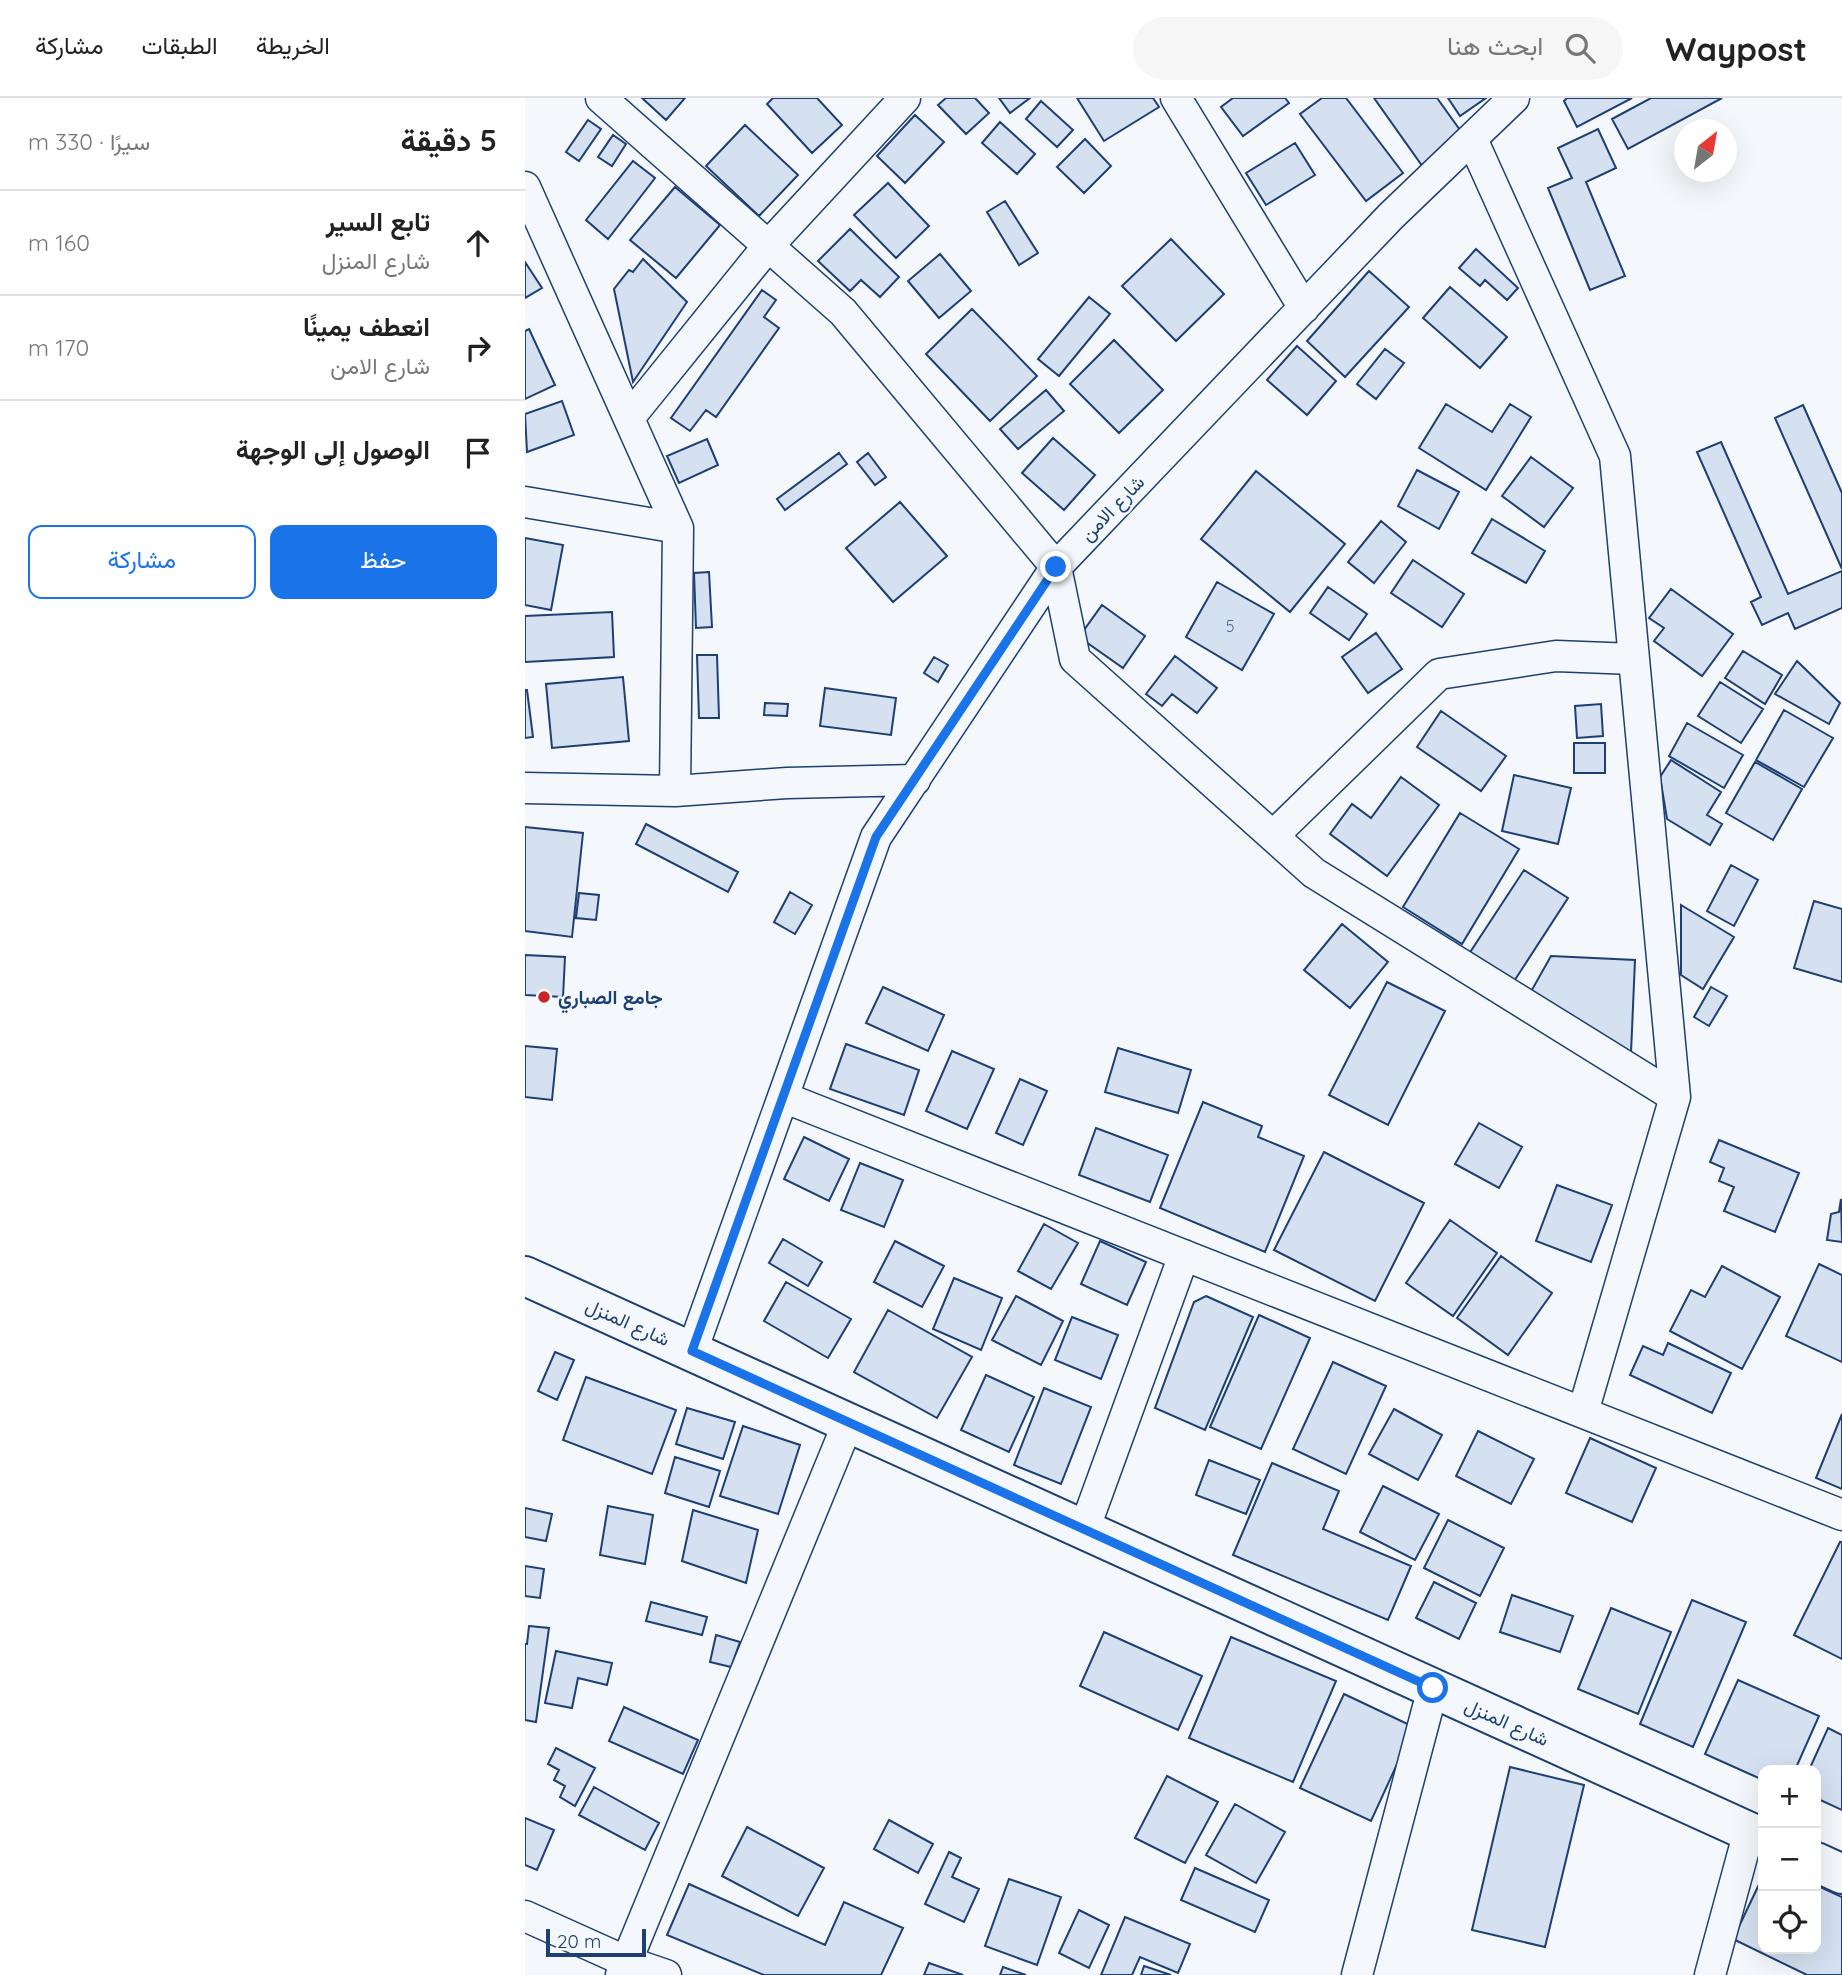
<!DOCTYPE html>
<html lang="ar">
<meta charset="utf-8">
<style>
:root{--surface:#fff;--page:#f6f6f6;--text:#222;--muted:#767676;--line:#e0e0e0;--accent:#1a73e8}
body{margin:0;font-family:Quicksand,Vazirmatn,sans-serif;background:var(--page);color:var(--text);direction:rtl}
.controls{position:absolute;right:21px;bottom:21px;display:grid;overflow:hidden;border-radius:14px;box-shadow:0 7px 28px #0002}
.controls button{width:63px;height:63px;display:grid;place-items:center;padding:0;border:0;border-bottom:2px solid var(--line);background:var(--surface);color:var(--text);font:35px sans-serif}
.compass{position:absolute;left:1149px;top:21px;width:63px;height:63px;border-radius:50%;background:var(--surface);box-shadow:0 7px 28px #0002;rotate:31deg}
.scale{position:absolute;left:21px;bottom:18px;width:100px;box-sizing:border-box;padding-left:7px;border:4px solid #1d3f73;border-top:0;font-size:19px;line-height:24px;white-space:nowrap;color:#1d3f73;-webkit-text-stroke:5px #f4f7fb;paint-order:stroke}
.stop{position:absolute;width:21px;height:21px;margin:-16px;border:5px solid #1a73e8;border-radius:50%;background:#fff}
.stop.end{background:#1a73e8;border-color:#fff;box-shadow:0 2px 7px #0008}
.list{margin:0;padding:0;list-style:none}
h2{display:flex;justify-content:space-between;align-items:center;height:91px;margin:0;padding:0 28px;font-size:30px}
h2 small{font-size:23px;font-weight:400;color:var(--muted)}
.list li{display:grid;grid-template-columns:46px 1fr auto;gap:21px;align-items:center;box-sizing:border-box;height:105px;padding:0 28px;border-top:2px solid var(--line)}
.list b{display:block;font-size:26px;white-space:nowrap}
.list p{margin:0;font-size:23px;white-space:nowrap;color:var(--muted)}
.list em{font-size:23px;font-style:normal;color:var(--muted)}
.actions{display:flex;gap:14px;padding:21px 28px}
.actions a{flex:1;padding:16px 0;border:2px solid var(--accent);border-radius:14px;text-align:center;font-size:24px;color:var(--accent)}
.actions .main{background:var(--accent);color:#fff}
.icon{flex:none;width:38px;height:38px;fill:none;stroke:currentColor;stroke-width:2;stroke-linecap:round;stroke-linejoin:round}
.map{position:relative;flex:none;width:1317px;height:1877px;overflow:hidden;direction:ltr}
header{display:flex;align-items:center;gap:42px;box-sizing:border-box;height:98px;padding:0 35px;background:var(--surface);border-bottom:2px solid var(--line)}
header strong{font-size:33px}
nav{display:flex;gap:38px;margin-inline-start:auto;font-size:24px}
.search{width:490px;height:63px;background:var(--page);display:flex;align-items:center;gap:18px;box-sizing:border-box;padding:0 24px;border-radius:38px;color:var(--muted);font-size:26px}
main{display:flex}
aside{flex:1;background:var(--surface)}
.map>svg:first-child{display:block}
.building{fill:#d5e0f0;stroke:#1d3f73;stroke-width:2}
.lines{fill:none;stroke-linecap:round;stroke-linejoin:round}
.street-casing{stroke:#1d3f73;stroke-width:33}
.secondary-casing{stroke:#1d3f73;stroke-width:42}
.street{stroke:#f4f7fb;stroke-width:30}
.secondary{stroke:#f4f7fb;stroke-width:38}
.route{stroke:#1a73e8;stroke-width:9}
.poi-dot{fill:#c62828;stroke:#f4f7fb;stroke-width:2.5}
.labels{text-anchor:middle;stroke-width:5;stroke-linejoin:round;paint-order:stroke}
.number-label{font-size:16px;fill:#4b6792}
.street-label{font-size:19px;fill:#1d3f73;stroke:#f4f7fb}
.poi-label{font-size:19px;font-weight:bold;fill:#1d3f73;stroke:#f4f7fb;text-anchor:start}
</style>
<header>
<strong>Waypost</strong>
<div class="search"><svg class="icon" aria-label="search" viewBox="0 0 24 24"><circle cx="10" cy="10" r="6"/><path d="M15 15l6 6"/></svg>ابحث هنا</div>
<nav><a>الخريطة</a><a>الطبقات</a><a>مشاركة</a></nav>
</header>
<main>
<div class="map">
<svg width="1317" height="1877" viewBox="0 0 1317 1877">
<rect width="100%" height="100%" fill="#f4f7fb"/>
<path class="building" d="M117,0H160L141,22Z
M248,0H292L317,27L287,55L242,6Z
M421,0H450L464,15L441,36L413,7Z
M474,0H505L485,15Z
M552,0H628L634,9L579,43Z
M708,0H760L764,5L718,38L696,9Z
M797,0H821L878,75L841,103L775,16Z
M849,0H912L940,39L898,69Z
M923,0H961L935,18Z
M1042,0H1107L1052,29L1039,3Z
M1126,0H1197L1103,51L1087,21Z
M516,3L548,32L532,49L501,21Z
M390,17L419,44L380,85L352,58Z
M63,22L76,31L54,63L41,54Z
M475,24L510,56L492,76L457,45Z
M220,27L273,77L234,118L181,68Z
M1073,31L1091,70L1061,84L1100,178L1065,192L1023,90L1047,80L1033,50Z
M88,37L101,46L87,68L73,59Z
M560,41L586,68L559,95L532,69Z
M770,45L790,77L741,107L721,75Z
M108,63L130,80L83,141L61,122Z
M363,85L404,128L371,160L329,117Z
M150,89L195,127L151,180L105,142Z
M480,103L513,155L494,167L462,114Z
M325,131L374,179L355,199L336,182L325,193L293,163Z
M646,141L699,196L651,243L597,188Z
M951,151L993,190L982,202L960,182L955,188L934,170Z
M415,156L446,193L414,220L383,183Z
M118,161L162,204L108,284L89,191L104,172L108,174Z
M0,164L17,190L0,200Z
M844,173L884,209L820,279L782,243Z
M925,189L982,239L955,270L898,220Z
M237,192L251,202L239,219L254,230L191,319L181,312L165,333L146,320Z
M564,199L585,216L534,278L513,261Z
M447,211L512,278L465,323L401,256Z
M4,231L30,287L0,301V233Z
M589,242L638,292L594,335L545,286Z
M772,248L811,283L782,317L742,282Z
M860,251L879,265L851,301L832,286Z
M521,292L539,313L493,351L475,331Z
M37,303L49,337L2,354L0,316Z
M921,306L967,334L985,306L1006,319L961,392L894,350Z
M1278,307L1317,395V471L1250,320Z
M528,340L570,377L539,412L497,375Z
M182,341L193,367L154,385L142,358Z
M1196,344L1263,496L1317,473V510L1270,531L1263,515L1237,527L1226,504L1236,499L1172,354Z
M314,355L322,366L260,412L252,401Z
M343,355L361,379L350,387L332,364Z
M1006,359L1048,390L1019,429L977,398Z
M892,372L934,394L914,431L873,408Z
M731,373L820,446L765,514L676,441Z
M375,404L422,458L368,504L321,450Z
M967,421L1020,453L1001,485L947,455Z
M856,423L881,444L849,485L823,464Z
M0,440L38,447L26,512L0,507Z
M888,462L939,496L917,529L866,495Z
M184,474L187,529L171,530L169,475Z
M692,484L749,516L717,572L661,539Z
M803,489L842,516L824,542L785,515Z
M1146,491L1208,536L1177,578L1129,543L1139,530L1124,520Z
M577,507L620,538L598,570L554,539Z
M87,514L89,559L0,564V518Z
M851,535L877,571L843,595L817,559Z
M1218,553L1257,577L1240,606L1200,580Z
M172,557H192L194,620H174Z
M650,558L692,590L672,615L647,596L637,608L621,596Z
M409,559L423,567L413,584L399,575Z
M1272,563L1315,605L1304,626L1250,596Z
M98,579L104,643L27,650L21,586Z
M1195,584L1238,611L1216,645L1173,618Z
M300,590L371,600L366,637L295,628Z
M0,592H2L8,639L0,640Z
M240,605L263,606L262,618L239,617Z
M1076,606L1078,638L1052,640L1050,608Z
M1259,612L1308,640L1279,689L1231,662Z
M916,613L981,658L956,693L892,649Z
M1162,625L1218,657L1199,690L1144,658Z
M1049,645H1080V675H1049Z
M1146,662L1196,694L1182,717L1197,726L1185,747L1142,721L1135,679Z
M1230,664L1277,691L1248,742L1201,715Z
M989,677L1046,690L1033,746L977,733Z
M876,679L914,707L862,778L805,736L827,706L846,720Z
M935,715L994,751L937,846L878,809Z
M121,726L213,774L203,794L111,746Z
M0,729L58,735L47,839L0,833Z
M1206,767L1233,782L1209,828L1182,813Z
M999,772L1043,800L984,891L940,862Z
M265,794L287,807L270,836L249,824Z
M54,795L74,797L71,822L51,820Z
M1289,803L1317,811V884L1269,870Z
M1156,807L1209,839L1178,891L1156,877Z
M817,826L863,864L825,910L779,872Z
M0,857L40,859L38,899L0,897Z
M1026,858L1110,862L1106,955L1004,897Z
M862,884L920,913L863,1027L804,997Z
M358,889L419,917L403,953L341,925Z
M1186,889L1202,898L1184,928L1169,919Z
M321,946L394,972L379,1017L305,991Z
M0,948L32,951L27,1002L0,999Z
M593,950L666,972L653,1015L580,994Z
M427,953L469,971L442,1031L401,1013Z
M495,981L522,993L498,1047L471,1035Z
M678,1004L737,1028L733,1039L779,1058L740,1154L635,1110Z
M954,1025L997,1049L974,1090L930,1066Z
M571,1030L643,1057L625,1104L554,1077Z
M279,1039L324,1061L304,1103L259,1081Z
M1194,1042L1274,1075L1250,1134L1199,1113L1209,1089L1194,1083L1199,1070L1185,1064Z
M799,1054L899,1105L850,1203L749,1152Z
M335,1065L378,1082L359,1129L316,1112Z
M1032,1087L1087,1107L1066,1164L1011,1143Z
M1316,1101L1317,1144L1302,1142L1306,1116L1314,1114Z
M925,1122L972,1155L928,1218L881,1185Z
M519,1126L553,1145L526,1191L493,1173Z
M258,1141L297,1164L283,1188L244,1165Z
M370,1143L419,1168L397,1209L349,1184Z
M575,1143L621,1164L602,1207L556,1186Z
M976,1158L1027,1195L983,1257L932,1220Z
M1294,1166L1317,1177V1264L1261,1238Z
M1197,1168L1255,1199L1217,1271L1145,1233L1166,1192L1180,1199Z
M429,1180L477,1200L456,1252L408,1231Z
M261,1184L326,1221L303,1260L239,1223Z
M491,1198L538,1223L516,1267L467,1242Z
M681,1198L728,1219L680,1332L630,1310L669,1204Z
M363,1212L447,1259L412,1320L329,1274Z
M734,1217L785,1240L736,1351L685,1329Z
M547,1219L593,1237L576,1281L530,1262Z
M1143,1245L1206,1275L1187,1315L1105,1277L1118,1248L1138,1257Z
M30,1254L49,1262L32,1302L13,1293Z
M808,1264L861,1288L821,1376L768,1351Z
M461,1277L509,1299L484,1354L436,1332Z
M61,1279L151,1312L127,1376L38,1342Z
M519,1290L566,1309L536,1386L489,1367Z
M162,1310L210,1324L198,1361L151,1346Z
M869,1311L917,1337L893,1382L844,1356Z
M1317,1316V1391L1291,1380Z
M218,1328L275,1347L253,1416L195,1398Z
M953,1333L1009,1361L986,1406L931,1378Z
M1065,1340L1131,1370L1107,1424L1041,1395Z
M150,1359L195,1373L184,1409L140,1395Z
M684,1362L735,1382L721,1416L671,1397Z
M747,1365L814,1393L798,1431L886,1468L863,1522L708,1457Z
M858,1388L914,1416L890,1462L835,1434Z
M83,1408L128,1417L120,1466L75,1457Z
M0,1410L27,1416L21,1443L0,1439Z
M168,1412L233,1432L221,1485L157,1463Z
M923,1422L979,1450L955,1498L899,1470Z
M1315,1444H1317V1561L1269,1537Z
M0,1468L19,1471L15,1500L0,1498Z
M909,1484L951,1505L934,1541L891,1520Z
M987,1497L1048,1518L1035,1554L975,1534Z
M1167,1502L1221,1524L1168,1649L1115,1626Z
M126,1504L182,1519L177,1537L121,1523Z
M1086,1510L1146,1534L1113,1616L1053,1591Z
M4,1528L24,1530L11,1624L0,1622V1546H2Z
M579,1534L677,1578L653,1632L555,1588Z
M191,1537L215,1544L206,1569L185,1564Z
M706,1539L811,1583L768,1684L664,1640Z
M31,1553L87,1565L82,1587L53,1580L47,1610L20,1605Z
M1213,1582L1294,1618L1270,1672H1238V1682L1180,1656Z
M819,1596L889,1629L846,1723L775,1690Z
M99,1609L173,1642L158,1676L84,1643Z
M1303,1630L1317,1637V1712L1291,1700V1672H1284Z
M31,1650L70,1670L50,1708L35,1699L40,1688L29,1682L34,1672L23,1666Z
M985,1669L1059,1687L1020,1849L947,1832Z
M642,1678L693,1704L660,1765L610,1740Z
M69,1689L134,1725L120,1752L54,1717Z
M710,1706L760,1734L731,1785L681,1757Z
M0,1720L29,1732L12,1772L0,1767Z
M364,1722L408,1746L393,1775L349,1751Z
M222,1729L299,1770L273,1818L197,1778Z
M424,1754L436,1760L427,1779L454,1791L439,1824L400,1806Z
M670,1770L744,1802L730,1834L656,1802Z
M1238,1778V1851H1291V1787L1317,1799V1877H1282L1208,1841Z
M484,1781L536,1799L512,1867L460,1848Z
M164,1786L300,1847L319,1804L378,1830L356,1877H239L142,1837Z
M554,1812L584,1827L564,1870L534,1855Z
M600,1819L665,1846L653,1875L615,1859L607,1877H576Z
M404,1865L438,1877H399Z
M619,1868L646,1877H616Z
M478,1869L501,1877H475Z"/>
<g class="lines">
<g class="street-casing">
<path id="street" d="M76,0L318,214L531,469L550,561L789,775L1150,999
M651,0L779,210
M947,41L1090,358L1150,999L1058,1314
M0,89L153,430L150,693
M104,320L243,148L380,0
M0,404L153,430
M0,690L150,693L262,685L390,682
M748,738L914,576L1031,558L1109,561
M258,999L1317,1417
M167,1253L351,739L531,469L866,118L989,0
M559,1432L659,1157
M0,1818L100,1863L141,1877
M96,1877L323,1325
M832,1877L908,1590
M1185,1877L1224,1733"/>
</g>
<g class="secondary-casing">
<path id="secondary" d="M0,1178L1238,1740
M1291,1764L1317,1776"/>
</g>
<use href="#street" class="street"/>
<use href="#secondary" class="secondary"/>
</g>
<g class="lines">
<path class="route" d="M531,469L351,739L167,1253L908,1590"/>
</g>
<circle class="poi-dot" cx="19" cy="899" r="7"/>
<g class="labels">
<g class="number-label">
<text x="705" y="534">5</text>
</g>
<g class="street-label">
<text transform="translate(587 410) rotate(-46)" y="7">شارع الامن</text>
<text transform="translate(103 1224) rotate(24)" y="7">شارع المنزل</text>
<text transform="translate(982 1624) rotate(24)" y="7">شارع المنزل</text>
</g>
<g class="poi-label">
<text x="33" y="906">جامع الصباري</text>
</g>
</g>
</svg>
<div class="controls">
<button>+</button>
<button>−</button>
<button><svg class="icon" aria-label="locate" viewBox="0 0 24 24"><circle cx="12" cy="12" r="6"/><path d="M12 2v4M12 18v4M2 12h4M18 12h4"/></svg></button>
</div>
<svg class="compass" viewBox="-18 -18 36 36"><path d="M0-13l5 13h-10z" fill="#e53935"/><path d="M0 13l5-13h-10z" fill="#767676"/></svg>
<div class="scale">20 m</div>
<div class="stop" style="left:908px;top:1590px"></div>
<div class="stop end" style="left:531px;top:469px"></div>
</div>
<aside>
<h2>5 دقيقة<small>سيرًا · 330 m</small></h2>
<ul class="list">
<li><svg class="icon" aria-label="ahead" viewBox="0 0 24 24"><path d="M12 20V5M6 11l6-6 6 6"/></svg><div><b>تابع السير</b><p>شارع المنزل</p></div><em>160 m</em></li>
<li><svg class="icon" aria-label="right" viewBox="0 0 24 24"><path d="M7 20v-9h11M14 6l5 5-5 5"/></svg><div><b>انعطف يمينًا</b><p>شارع الامن</p></div><em>170 m</em></li>
<li><svg class="icon" aria-label="arrive" viewBox="0 0 24 24"><path d="M6 21V4h12l-3 4 3 4H6"/></svg><div><b>الوصول إلى الوجهة</b></div></li>
</ul>
<div class="actions"><a class="main">حفظ</a><a>مشاركة</a></div>
</aside>
</main>
